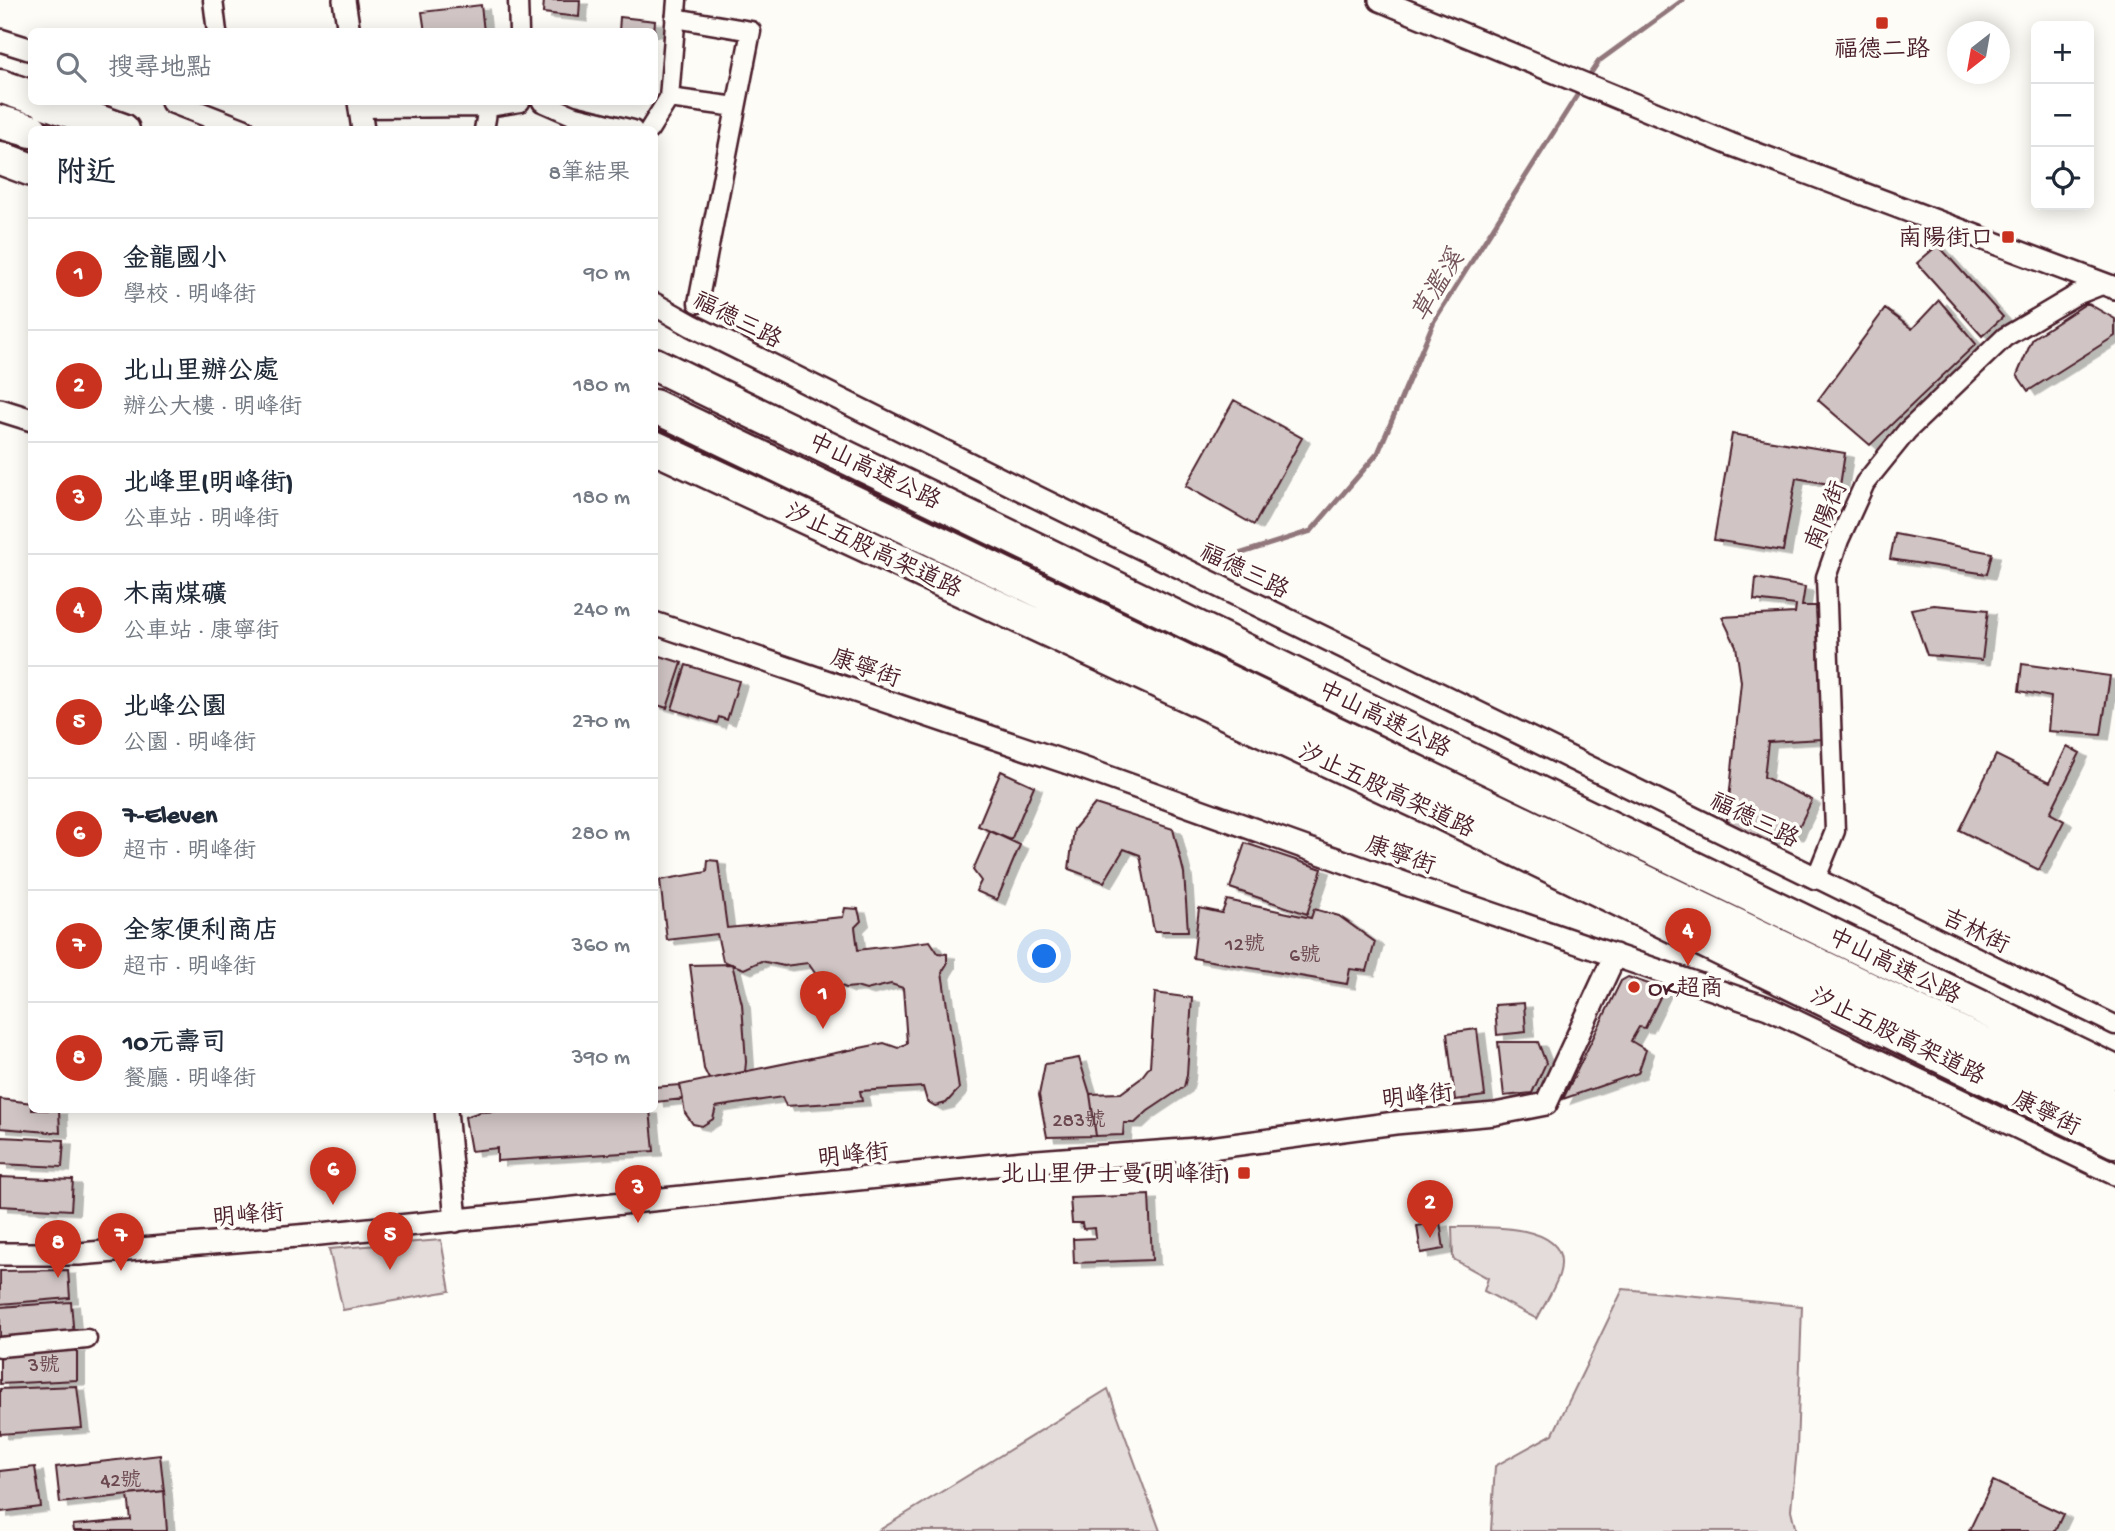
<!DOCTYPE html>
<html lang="zh-TW">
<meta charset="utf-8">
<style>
:root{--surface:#fff;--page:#f2f2f3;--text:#1f2937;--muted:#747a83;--line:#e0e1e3;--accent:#c8321e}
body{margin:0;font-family:"Gochi Hand","LXGW WenKai TC",sans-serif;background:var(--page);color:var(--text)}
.controls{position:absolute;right:21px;top:21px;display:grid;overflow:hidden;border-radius:10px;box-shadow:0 4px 18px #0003}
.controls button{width:63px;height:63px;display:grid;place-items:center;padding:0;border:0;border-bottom:2px solid var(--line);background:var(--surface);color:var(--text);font:35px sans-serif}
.compass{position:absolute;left:1947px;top:21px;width:63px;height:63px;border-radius:50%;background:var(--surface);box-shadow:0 4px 18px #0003;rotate:211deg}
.you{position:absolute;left:1045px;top:957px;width:24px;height:24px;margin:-18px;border:5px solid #fff;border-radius:50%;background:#1a73e8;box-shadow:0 0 0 10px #1a73e833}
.badge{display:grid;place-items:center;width:46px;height:46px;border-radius:50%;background:var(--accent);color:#fff;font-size:23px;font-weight:700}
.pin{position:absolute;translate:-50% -58px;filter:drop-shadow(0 2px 4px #0008)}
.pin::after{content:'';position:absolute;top:37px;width:24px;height:21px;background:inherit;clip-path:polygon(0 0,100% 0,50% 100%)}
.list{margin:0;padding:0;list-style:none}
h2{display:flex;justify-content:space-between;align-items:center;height:91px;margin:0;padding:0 28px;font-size:30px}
h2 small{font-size:23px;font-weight:400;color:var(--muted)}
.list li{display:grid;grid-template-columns:46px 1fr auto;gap:21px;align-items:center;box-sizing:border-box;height:112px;padding:0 28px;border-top:2px solid var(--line)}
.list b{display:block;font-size:26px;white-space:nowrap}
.list p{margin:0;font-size:23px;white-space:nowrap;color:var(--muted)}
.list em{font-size:23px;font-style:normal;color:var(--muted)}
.icon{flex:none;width:38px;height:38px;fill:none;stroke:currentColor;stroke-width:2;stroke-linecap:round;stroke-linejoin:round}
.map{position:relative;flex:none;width:2115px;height:1531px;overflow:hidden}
.search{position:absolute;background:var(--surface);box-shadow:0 4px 18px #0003;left:28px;top:28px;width:630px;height:77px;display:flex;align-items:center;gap:18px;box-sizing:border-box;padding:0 24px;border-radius:10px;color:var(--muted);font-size:26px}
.panel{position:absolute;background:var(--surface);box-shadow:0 4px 18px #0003;left:28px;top:126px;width:630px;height:987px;border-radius:10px}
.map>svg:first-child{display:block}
.green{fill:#e3dcda;stroke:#967e82;stroke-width:2}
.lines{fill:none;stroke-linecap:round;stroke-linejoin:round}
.stream{stroke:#91777b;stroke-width:5}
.building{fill:#d0c5c4;stroke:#4a1f2b;stroke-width:2;filter:url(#shadow)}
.minor-casing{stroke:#4a1f2b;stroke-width:23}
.tertiary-casing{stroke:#4a1f2b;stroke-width:26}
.motorway-casing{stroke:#4a1f2b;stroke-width:37}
.minor{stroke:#fdfcf7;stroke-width:18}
.tertiary{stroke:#fdfcf7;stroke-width:21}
.motorway{stroke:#fdfcf7;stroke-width:32}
.poi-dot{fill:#c8321e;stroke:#fdfcf7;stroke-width:2.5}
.labels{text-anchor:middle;stroke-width:7;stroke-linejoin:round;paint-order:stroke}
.number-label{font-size:21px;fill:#6c4851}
.poi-label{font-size:24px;fill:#4a1f2b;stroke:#fdfcf7;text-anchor:end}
.street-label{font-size:24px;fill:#4a1f2b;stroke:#fdfcf7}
.water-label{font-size:26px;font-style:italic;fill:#73525a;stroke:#fdfcf7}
</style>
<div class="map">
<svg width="2115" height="1531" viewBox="0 0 2115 1531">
<defs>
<filter id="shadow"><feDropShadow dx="8" dy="4.5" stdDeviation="0" flood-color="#0004"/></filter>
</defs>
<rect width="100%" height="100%" fill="#fdfcf7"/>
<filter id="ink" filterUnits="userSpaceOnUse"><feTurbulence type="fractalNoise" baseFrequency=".0143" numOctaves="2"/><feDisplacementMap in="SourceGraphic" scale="14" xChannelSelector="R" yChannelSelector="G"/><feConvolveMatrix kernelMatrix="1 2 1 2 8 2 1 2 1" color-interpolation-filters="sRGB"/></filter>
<g filter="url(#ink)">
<path class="green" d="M1452,1227C1482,1228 1576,1220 1559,1275C1554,1290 1544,1305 1537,1319L1484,1291L1488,1278L1453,1259Z
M441,1240L450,1291L343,1310L329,1249Z
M1623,1289L1802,1306L1797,1449L1791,1510L1796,1531H1491L1495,1466L1553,1434Z
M1108,1389L1160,1531H878Z"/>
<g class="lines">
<path class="stream" d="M1586,80L1599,61L1683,0
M1214,562L1311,531L1378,453L1434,321L1581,89"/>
</g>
<path class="building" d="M544,0H580L579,17L543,13Z
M481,5L484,32H425L422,12Z
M620,17L655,21L654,32H619Z
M1938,245L2003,317L1982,336L1917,263Z
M1939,300L1976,344L1870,445L1818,400L1885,309L1912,329Z
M2087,303L2115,319V336L2028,391L2017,375L2033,338Z
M1234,400L1302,438L1254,525L1186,486Z
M1732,434L1845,453L1840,486L1796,478L1783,551L1714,540Z
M1895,534L1992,553L1987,574L1890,559Z
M1756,578L1805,587L1802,606H1816L1822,739L1768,742L1764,777L1812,800L1795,835L1777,828L1767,848L1726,829L1741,682L1736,646L1722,617L1795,613L1796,605L1754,600Z
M1934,605L1988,610L1982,660L1927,655L1911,609Z
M654,654L682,663L667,708L654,704Z
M2022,664L2110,676L2101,735L2048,731L2051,697L2019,691Z
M686,665L739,681L727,720L719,717L717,723L672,709Z
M2067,746L2080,753L2050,813L2064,821L2039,870L1959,830L1996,755L2050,782Z
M1001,771L1034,786L1011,840L978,826Z
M1095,804L1173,829L1184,873L1188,931H1154L1140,855L1124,849L1104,882L1069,869L1074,829Z
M990,831L1020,845L997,900L976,891L981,881L973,870Z
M1245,843L1322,869L1307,914L1230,888Z
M708,860L718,861L727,928L843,917L845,908L858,909L861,921L855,927L858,950L930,941L938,953L947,954V964L942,972L959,1089L946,1103L935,1106L927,1101L923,1087L860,1091L862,1101L786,1106L782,1097L716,1107L713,1119L702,1126L693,1124L685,1113L680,1085L884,1043L898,1048L907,1043L903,988L891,984L866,990L856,987L846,988L817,976L808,963L784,966L761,961L744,969L723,961L717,934L667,940L660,880L707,872Z
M1227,900L1311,918L1314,909L1339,916L1375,942L1367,971L1350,969L1347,984L1193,958L1199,908L1222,913Z
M732,964L742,1004L746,1062L745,1072L709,1079L704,1069L690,965Z
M1628,977L1664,989L1645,1028L1639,1027L1631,1041L1646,1050L1638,1073L1563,1099L1621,981Z
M1155,993L1192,998L1187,1075L1184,1087L1148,1111L1135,1123H1124L1123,1135L1096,1136L1090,1094L1121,1093L1140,1079L1150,1066Z
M1524,1003L1526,1032L1497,1035L1495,1005Z
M1477,1029L1485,1096L1455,1100L1447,1033Z
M1498,1042H1538L1546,1063L1532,1093L1504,1096Z
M1079,1058L1090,1094L1096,1136L1047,1137L1039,1095L1045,1064Z
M680,1085L683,1099L656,1102L654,1087Z
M0,1099L32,1103V1110H59L60,1133L0,1128Z
M515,1110H650L654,1151L497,1161V1148L471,1151L465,1117L480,1112Z
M0,1137L64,1140L62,1167L0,1164Z
M0,1177L73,1180L71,1210L0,1206Z
M1149,1195L1152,1260L1074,1263L1073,1239L1096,1238L1095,1228L1083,1229L1082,1223H1072L1070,1198Z
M1440,1222L1444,1249L1421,1253L1417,1226Z
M68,1270L70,1298L0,1304V1271Z
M71,1302L74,1337L0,1339V1307Z
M77,1348V1380L0,1384V1351Z
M77,1386L82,1428L0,1434V1389Z
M160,1455L164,1491L60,1503L56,1467Z
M35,1467L41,1507L0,1512V1471Z
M1993,1481L2063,1514L2055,1531H1969Z
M164,1491L167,1531H74L73,1525L131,1520L128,1495Z"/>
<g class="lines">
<g class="minor-casing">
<path id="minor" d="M213,0L217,32
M518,0L519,32
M675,18L751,31L698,303
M669,98L677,0
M542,102L572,115L633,130
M360,108L488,107
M484,130L488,107L520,102
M649,130L669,98L736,107
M2104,284L2076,295L2005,337L1907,431L1865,483L1839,540L1826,577L1835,831L1816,878L2115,1025
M0,1347L87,1339"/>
</g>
<g class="tertiary-casing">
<path id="tertiary" d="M344,0L349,32
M1380,0L1730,144L2115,288
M0,40L32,50
M172,102L244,130
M359,102L363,130
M654,304L691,325L1018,488L1816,878
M0,410L32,420
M654,623L1077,766L1426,891L1768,1008L2115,1174
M446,1110L456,1221
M0,1254H79L310,1235L1024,1162L1210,1148L1395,1123L1495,1114L1546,1104L1615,955"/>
</g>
<g class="motorway-casing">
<path id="motorway" d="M0,86L32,97
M45,102L123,130
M0,122L32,131
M0,158L32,170
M654,364L2115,1072
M654,406L2115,1107
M654,447L1437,811L2115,1141"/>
</g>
<use href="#minor" class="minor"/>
<use href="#tertiary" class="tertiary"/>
<use href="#motorway" class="motorway"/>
</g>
</g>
<g class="poi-dot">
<rect x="1875" y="16" width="14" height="14" rx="3.5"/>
<rect x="2001" y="230" width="14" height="14" rx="3.5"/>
<circle cx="1634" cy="987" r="7"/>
<rect x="1237" y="1166" width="14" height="14" rx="3.5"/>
</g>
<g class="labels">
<g class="number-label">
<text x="1245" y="950">12號</text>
<text x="1305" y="961">6號</text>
<text x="1079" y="1126">283號</text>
<text x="44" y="1371">3號</text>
<text x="121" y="1486">42號</text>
</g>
<g class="poi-label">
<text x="1882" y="56" text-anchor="middle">福德二路</text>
<text x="1994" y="245">南陽街口</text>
<text x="1648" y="995" text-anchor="start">OK超商</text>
<text x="1230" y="1181">北山里伊士曼(明峰街)</text>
</g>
<g class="street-label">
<text transform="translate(738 319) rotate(27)" y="8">福德三路</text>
<text transform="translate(875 470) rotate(26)" y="8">中山高速公路</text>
<text transform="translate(1825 515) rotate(-67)" y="8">南陽街</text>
<text transform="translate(874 549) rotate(25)" y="8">汐止五股高架道路</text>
<text transform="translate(1245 570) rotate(26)" y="8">福德三路</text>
<text transform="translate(866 667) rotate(19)" y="8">康寧街</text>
<text transform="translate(1385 718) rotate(26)" y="8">中山高速公路</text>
<text transform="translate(1387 789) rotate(25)" y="8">汐止五股高架道路</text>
<text transform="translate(1755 819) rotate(26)" y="8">福德三路</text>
<text transform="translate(1401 854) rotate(19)" y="8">康寧街</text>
<text transform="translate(1976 930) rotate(26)" y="8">吉林街</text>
<text transform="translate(1895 965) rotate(26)" y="8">中山高速公路</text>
<text transform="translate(1898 1035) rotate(26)" y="8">汐止五股高架道路</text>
<text transform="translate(1417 1095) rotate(-6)" y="8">明峰街</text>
<text transform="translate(2047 1112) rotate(26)" y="8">康寧街</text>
<text transform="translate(853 1154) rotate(-6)" y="8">明峰街</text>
<text transform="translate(248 1214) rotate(-5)" y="8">明峰街</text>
</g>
<g class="water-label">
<text transform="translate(1436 285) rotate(-59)" y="9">草濫溪</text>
</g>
</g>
</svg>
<div class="controls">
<button>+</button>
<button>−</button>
<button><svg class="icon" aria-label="locate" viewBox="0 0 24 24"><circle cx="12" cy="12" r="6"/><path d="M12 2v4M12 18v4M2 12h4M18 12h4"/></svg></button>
</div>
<svg class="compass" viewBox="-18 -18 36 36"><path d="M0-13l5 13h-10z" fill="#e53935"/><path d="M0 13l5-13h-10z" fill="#747a83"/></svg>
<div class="you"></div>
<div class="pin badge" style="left:823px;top:1029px">1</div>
<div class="pin badge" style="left:1430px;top:1238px">2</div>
<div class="pin badge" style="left:638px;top:1223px">3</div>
<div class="pin badge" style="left:1688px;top:966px">4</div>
<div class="pin badge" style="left:390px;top:1270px">5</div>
<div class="pin badge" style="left:333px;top:1205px">6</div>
<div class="pin badge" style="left:121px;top:1271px">7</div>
<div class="pin badge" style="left:58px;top:1278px">8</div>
<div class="search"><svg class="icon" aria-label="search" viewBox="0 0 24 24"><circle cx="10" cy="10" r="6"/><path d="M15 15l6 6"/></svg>搜尋地點</div>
<section class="panel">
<h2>附近<small>8筆結果</small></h2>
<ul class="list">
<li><span class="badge">1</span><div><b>金龍國小</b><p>學校 · 明峰街</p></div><em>90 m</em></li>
<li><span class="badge">2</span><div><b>北山里辦公處</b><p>辦公大樓 · 明峰街</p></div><em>180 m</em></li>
<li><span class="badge">3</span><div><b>北峰里(明峰街)</b><p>公車站 · 明峰街</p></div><em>180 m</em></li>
<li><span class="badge">4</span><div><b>木南煤礦</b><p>公車站 · 康寧街</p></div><em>240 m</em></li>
<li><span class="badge">5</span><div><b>北峰公園</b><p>公園 · 明峰街</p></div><em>270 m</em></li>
<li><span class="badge">6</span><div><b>7-Eleven</b><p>超市 · 明峰街</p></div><em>280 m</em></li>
<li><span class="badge">7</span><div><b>全家便利商店</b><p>超市 · 明峰街</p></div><em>360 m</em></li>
<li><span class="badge">8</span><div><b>10元壽司</b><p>餐廳 · 明峰街</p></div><em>390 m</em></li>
</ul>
</section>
</div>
